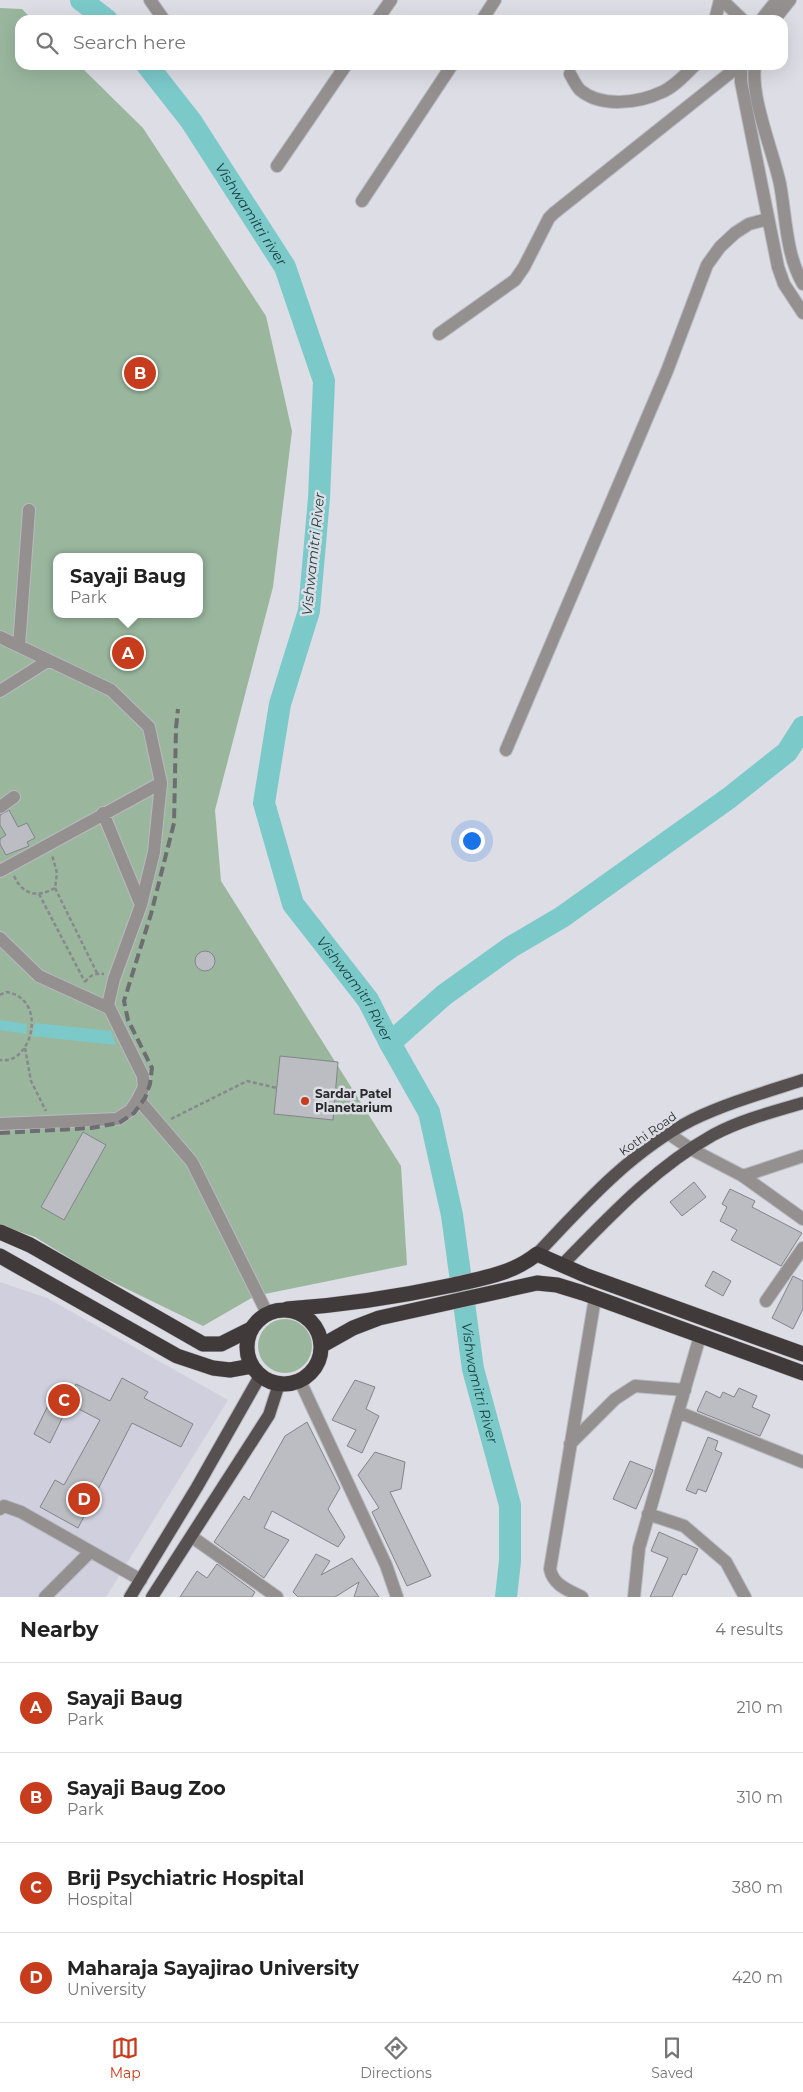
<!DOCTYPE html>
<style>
:root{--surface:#fff;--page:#f6f6f6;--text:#222;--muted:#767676;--line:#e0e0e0;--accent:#c63c1d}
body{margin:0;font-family:Montserrat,sans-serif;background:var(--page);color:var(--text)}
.you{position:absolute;left:471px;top:840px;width:18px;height:18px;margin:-12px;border:4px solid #fff;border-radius:50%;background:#1a73e8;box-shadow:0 0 0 8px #1a73e833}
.badge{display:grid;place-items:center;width:32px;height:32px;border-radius:50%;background:var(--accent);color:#fff;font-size:16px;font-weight:700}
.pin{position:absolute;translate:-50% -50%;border:2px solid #fff;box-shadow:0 1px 5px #0006}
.popup{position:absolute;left:53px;top:553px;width:150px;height:65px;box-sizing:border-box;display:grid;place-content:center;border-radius:10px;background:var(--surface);filter:drop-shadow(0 1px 4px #0005);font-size:16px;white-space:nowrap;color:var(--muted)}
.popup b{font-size:19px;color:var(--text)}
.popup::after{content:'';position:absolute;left:50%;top:100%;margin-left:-10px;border:10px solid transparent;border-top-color:var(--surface)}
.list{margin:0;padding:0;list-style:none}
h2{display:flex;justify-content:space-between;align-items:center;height:65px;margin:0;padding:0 20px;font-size:21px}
h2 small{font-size:16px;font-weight:400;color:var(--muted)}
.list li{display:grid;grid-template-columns:32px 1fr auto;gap:15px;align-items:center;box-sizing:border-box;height:90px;padding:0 20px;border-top:1px solid var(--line)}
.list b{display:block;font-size:19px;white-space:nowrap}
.list p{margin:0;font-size:16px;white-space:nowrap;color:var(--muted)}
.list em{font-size:16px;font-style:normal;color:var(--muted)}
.icon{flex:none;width:28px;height:28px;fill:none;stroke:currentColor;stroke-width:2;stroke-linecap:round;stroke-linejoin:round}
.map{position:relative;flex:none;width:803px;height:1597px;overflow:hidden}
.search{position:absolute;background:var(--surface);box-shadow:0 5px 20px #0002;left:15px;right:15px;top:15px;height:55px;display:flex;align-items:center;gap:12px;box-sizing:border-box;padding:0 18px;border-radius:15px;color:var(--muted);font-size:19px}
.sheet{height:425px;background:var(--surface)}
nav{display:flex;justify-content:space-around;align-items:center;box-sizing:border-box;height:70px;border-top:1px solid var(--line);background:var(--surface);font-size:14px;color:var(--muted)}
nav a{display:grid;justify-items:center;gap:2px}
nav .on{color:var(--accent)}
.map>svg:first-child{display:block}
.built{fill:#cfcfde}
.green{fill:#9ab79e;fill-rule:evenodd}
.water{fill:#7cc9ca}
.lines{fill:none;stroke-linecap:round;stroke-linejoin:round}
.river{stroke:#7cc9ca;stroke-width:22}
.building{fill:#bcbcc3;stroke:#83848a}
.minor-casing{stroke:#b9b9c0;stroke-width:14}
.major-casing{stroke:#b9b9c0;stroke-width:14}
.highway-casing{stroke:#b9b9c0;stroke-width:16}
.path{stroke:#88888e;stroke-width:2.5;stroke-dasharray:4 2.5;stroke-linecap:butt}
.minor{stroke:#949090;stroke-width:12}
.major{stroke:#575051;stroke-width:12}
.highway{stroke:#413a3b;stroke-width:15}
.rail{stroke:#6d6d72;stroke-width:4;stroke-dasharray:10 5;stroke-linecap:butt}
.poi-dot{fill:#c63c1d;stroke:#dddde5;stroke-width:2}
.labels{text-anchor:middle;stroke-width:5;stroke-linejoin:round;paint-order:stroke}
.poi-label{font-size:12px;font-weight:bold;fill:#29292c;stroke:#dddde5;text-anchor:start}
.street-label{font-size:12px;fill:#29292c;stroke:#dddde5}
.water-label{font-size:14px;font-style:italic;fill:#183e3e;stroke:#dddde5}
</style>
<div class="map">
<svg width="803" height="1597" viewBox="0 0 803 1597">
<rect width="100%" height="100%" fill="#dddde5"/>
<path class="built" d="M0,1282L47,1298L228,1400L106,1597H0Z"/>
<path class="green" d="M0,8L22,9L33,20H20V65H79L143,128L266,316L292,431L273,587L215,810L221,881L401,1166L407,1265L255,1296L203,1326L92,1272L35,1237L0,1225ZM57,557H199V614H57Z
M258 1346a27 27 0 1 1 54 0a27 27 0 1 1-54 0Z"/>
<path class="water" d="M0,1020L27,1024L26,1034L0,1030Z
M35,1023L111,1031L116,1045L32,1036Z"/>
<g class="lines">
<g class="river">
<path d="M81,0L107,20"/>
<path id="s1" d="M147,65L191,121L285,267L324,381L319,498L309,611L280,704L264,803L293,904L368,1000L390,1043L429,1112L452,1215L473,1369L510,1505V1561L506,1597"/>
<path d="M390,1043L444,995L511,947L562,917L729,798L787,752L803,727"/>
</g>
</g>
<path class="building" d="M9,810L18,827L27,823L35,838L27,842L29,846L6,855L0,844V839L6,835L0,825V815Z
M195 961a10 10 0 1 1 20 0a10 10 0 1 1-20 0Z
M280,1056L338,1062L333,1120L274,1114Z
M83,1132L106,1145L64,1220L41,1207Z
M694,1182L706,1197L682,1216L670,1202Z
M730,1189L755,1201L752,1207L802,1233L781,1266L731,1240L737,1230L720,1221L727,1207L722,1204Z
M713,1271L731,1281L723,1296L705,1286Z
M793,1276L803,1281V1309L793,1329L772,1318Z
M122,1378L148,1392L144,1398L193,1424L181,1447L132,1423L78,1528L40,1507L55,1480L64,1485L100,1420L69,1404L50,1443L34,1434L58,1385L72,1392L76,1384L110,1401Z
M355,1380L375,1387L366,1409L379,1416L362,1453L347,1446L356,1430L332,1420Z
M739,1388L757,1396L752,1407L770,1415L760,1436L697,1411L706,1391L720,1398L723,1392L734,1397Z
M307,1422L340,1488L328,1509L345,1537L338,1547L272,1511L264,1528L289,1540L264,1578L214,1542L244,1496L249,1500L285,1436Z
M708,1437L718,1441L715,1450L722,1453L706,1492L698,1489L696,1494L686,1490Z
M375,1452L405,1462L401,1489L390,1492L431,1576L407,1586L372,1512L379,1508L358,1475Z
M630,1461L653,1470L636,1509L613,1499Z
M659,1532L698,1549L686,1575L683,1574L672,1597H650L668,1558L651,1551Z
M316,1554L330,1561L321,1575L352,1558L379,1597H354L359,1582L335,1597H298L293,1592Z
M217,1564L255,1592L252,1597H180L197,1571L207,1578Z"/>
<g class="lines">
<g class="minor-casing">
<path id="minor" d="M150,0L164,20
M722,0L743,20
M377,20L391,0
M482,20L495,0
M715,20L720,0
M761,20L777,0
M774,20L790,0
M741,65V82L778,267L784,284L803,313
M755,65C750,97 773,151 780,184C786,217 786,255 803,284
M570,74C573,79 576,86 580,90C601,108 639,103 662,92C674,87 686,74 695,65
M277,166L346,65
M362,201L452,65
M439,334L515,280L524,267L549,218L554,213L740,65
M0,637L111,690L149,727L161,783L154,852L141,905L114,979L108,1005L143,1076L144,1087L138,1099L192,1162L267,1313
M19,646L29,510
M0,691L49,660
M506,750L667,371L707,265L720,247L735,233L749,224L768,219
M0,807L14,797
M103,813L141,905
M0,871L161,783
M0,938L39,976L109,1008
M0,1124L117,1119L131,1110L138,1099
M669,1134L691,1149L743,1176L803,1219
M743,1176L803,1156
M766,1301L803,1248
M300,1381L386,1565L397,1597
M678,1412L803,1462
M570,1444L615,1399L635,1386L685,1390
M0,1509L4,1506L21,1512L141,1580
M648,1514L684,1526L726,1562L745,1597
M192,1537L277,1597
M45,1597L90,1552
M582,1597C568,1590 553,1585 550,1569L595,1298
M634,1597L639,1548L700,1336"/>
</g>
<g class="major-casing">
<path id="major" d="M537,1254C583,1205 631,1151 692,1120C727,1103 766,1092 803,1080
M562,1265C608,1218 654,1168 713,1135C741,1120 772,1112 803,1103
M130,1597L197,1487L260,1376
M152,1597L269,1415L279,1384"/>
</g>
<g class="highway-casing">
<path id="highway" d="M0,1232L30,1245L203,1344H221L251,1329
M0,1256L177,1356L213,1368L230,1370L252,1366
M287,1309C344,1305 397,1297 453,1285C483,1278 512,1274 537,1254L587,1276L803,1354
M247 1347a37 37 0 1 1 74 0a37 37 0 1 1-74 0Z
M321,1346L353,1328L379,1318L537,1283L557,1285L583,1293L803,1373"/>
</g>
<path class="path" d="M14,876C23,895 37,898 55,888L57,873L52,855
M55,888L97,973
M39,894L85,982
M85,982C90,975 96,973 104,974
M0,995L6,992C49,998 32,1066 0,1060
M25,1048L31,1081L46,1111
M171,1119L247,1081L277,1088"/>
<use href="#minor" class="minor"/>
<use href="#major" class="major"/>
<use href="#highway" class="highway"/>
<path class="rail" d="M0,1133L91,1128L119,1123L134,1113L145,1098L150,1084L152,1068L128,1020L124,1001L151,914L174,823L176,728L178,709"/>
</g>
<circle class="poi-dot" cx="305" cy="1101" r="5"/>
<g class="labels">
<g class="poi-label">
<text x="315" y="1098">Sardar Patel<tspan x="315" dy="14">Planetarium</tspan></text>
</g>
<g class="street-label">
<text transform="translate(648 1134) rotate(-35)" y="4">Kothi Road</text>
</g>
<g class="water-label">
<text dy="5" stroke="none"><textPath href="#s1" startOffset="182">Vishwamitri river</textPath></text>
<text transform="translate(313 554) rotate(-84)" y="5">Vishwamitri River</text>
<text dy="5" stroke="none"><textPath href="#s1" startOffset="1004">Vishwamitri River</textPath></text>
<text dy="5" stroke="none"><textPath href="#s1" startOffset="1424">Vishwamitri River</textPath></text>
</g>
</g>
</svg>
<div class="you"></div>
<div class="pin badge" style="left:128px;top:653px">A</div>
<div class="popup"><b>Sayaji Baug</b>Park</div>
<div class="pin badge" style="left:140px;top:373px">B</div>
<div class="pin badge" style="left:64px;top:1400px">C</div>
<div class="pin badge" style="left:84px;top:1499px">D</div>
<div class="search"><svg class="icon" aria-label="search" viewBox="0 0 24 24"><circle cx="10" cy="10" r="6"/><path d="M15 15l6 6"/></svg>Search here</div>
</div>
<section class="sheet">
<h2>Nearby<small>4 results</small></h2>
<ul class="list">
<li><span class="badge">A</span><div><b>Sayaji Baug</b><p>Park</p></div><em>210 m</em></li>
<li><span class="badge">B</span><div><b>Sayaji Baug Zoo</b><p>Park</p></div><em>310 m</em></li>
<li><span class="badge">C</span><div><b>Brij Psychiatric Hospital</b><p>Hospital</p></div><em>380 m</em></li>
<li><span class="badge">D</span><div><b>Maharaja Sayajirao University</b><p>University</p></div><em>420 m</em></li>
</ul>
</section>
<nav>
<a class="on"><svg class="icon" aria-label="map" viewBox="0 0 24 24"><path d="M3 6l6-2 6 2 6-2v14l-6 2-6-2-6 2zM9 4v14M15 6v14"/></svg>Map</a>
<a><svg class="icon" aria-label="directions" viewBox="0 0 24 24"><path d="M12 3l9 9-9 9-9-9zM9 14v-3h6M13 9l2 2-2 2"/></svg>Directions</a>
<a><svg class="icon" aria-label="saved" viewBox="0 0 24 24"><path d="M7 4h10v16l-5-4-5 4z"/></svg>Saved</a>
</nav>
